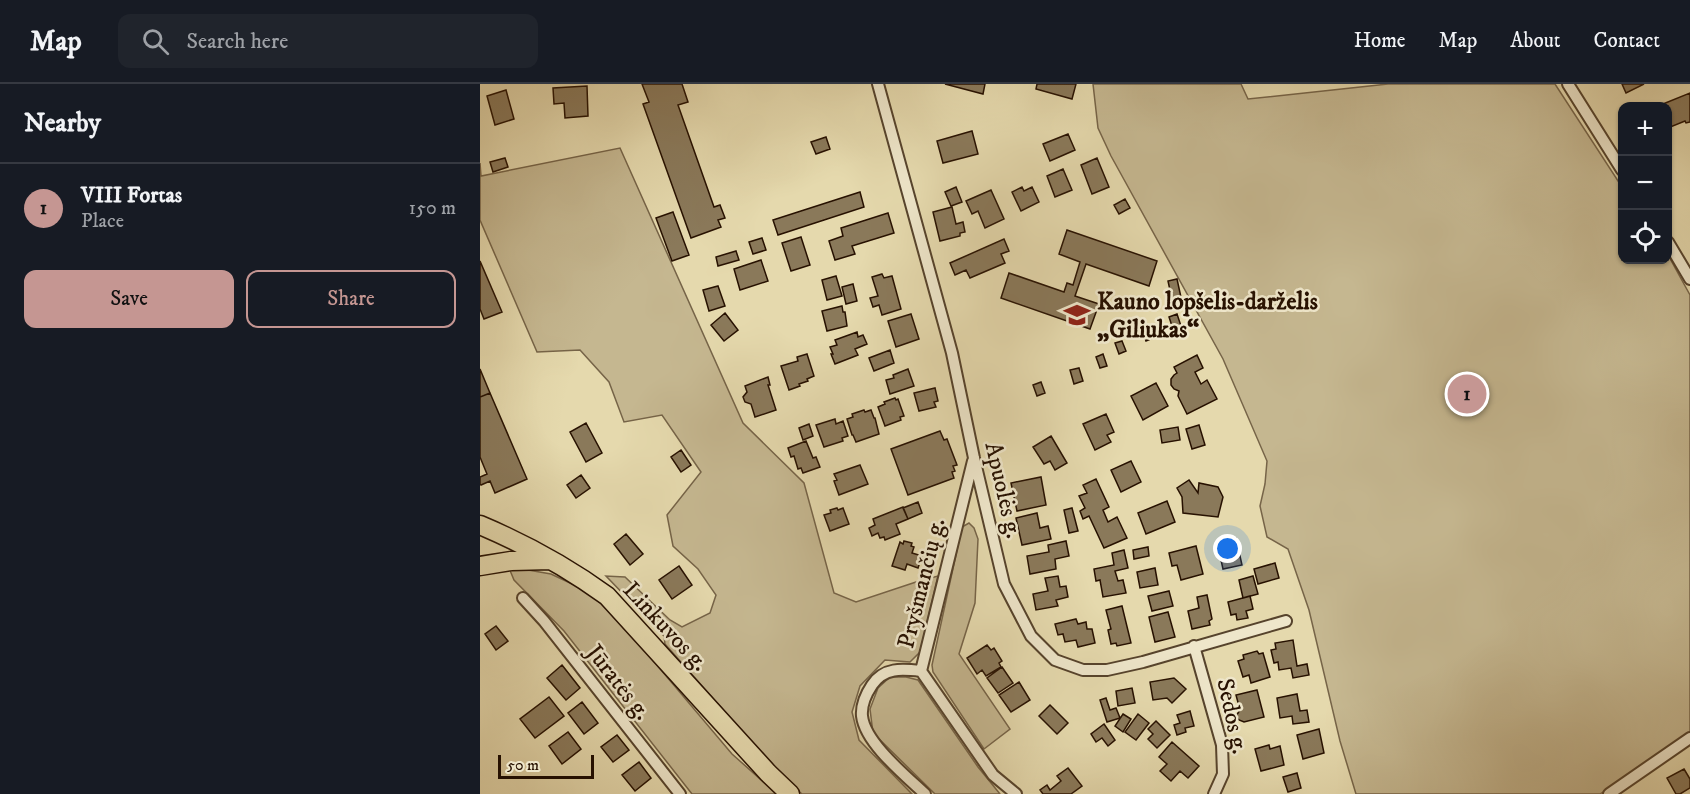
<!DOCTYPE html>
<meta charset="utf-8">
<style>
:root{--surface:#171b24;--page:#20242c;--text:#f1f3f6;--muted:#9ea1a6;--line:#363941;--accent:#c59692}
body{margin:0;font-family:"IM FELL DW Pica",serif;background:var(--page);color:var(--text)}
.controls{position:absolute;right:18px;top:18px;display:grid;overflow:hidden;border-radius:12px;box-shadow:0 2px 4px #0004}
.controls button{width:54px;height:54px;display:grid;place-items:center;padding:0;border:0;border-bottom:2px solid var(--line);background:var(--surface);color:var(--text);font:30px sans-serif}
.scale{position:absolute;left:18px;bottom:15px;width:96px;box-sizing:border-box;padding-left:6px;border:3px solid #271101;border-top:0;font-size:16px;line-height:21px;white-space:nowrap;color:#271101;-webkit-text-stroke:4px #eee6ca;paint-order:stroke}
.you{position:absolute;left:748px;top:465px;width:21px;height:21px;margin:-15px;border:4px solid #fff;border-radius:50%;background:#1a73e8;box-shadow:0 0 0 9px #1a73e833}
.badge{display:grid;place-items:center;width:39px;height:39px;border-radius:50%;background:var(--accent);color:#111;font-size:20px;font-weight:700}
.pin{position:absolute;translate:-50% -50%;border:3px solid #fff;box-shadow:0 2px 6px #0006}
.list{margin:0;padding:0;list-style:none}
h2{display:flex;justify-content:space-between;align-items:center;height:78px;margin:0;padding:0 24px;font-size:26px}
h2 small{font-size:20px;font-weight:400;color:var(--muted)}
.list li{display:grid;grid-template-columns:39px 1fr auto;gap:18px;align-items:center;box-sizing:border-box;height:90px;padding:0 24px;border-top:2px solid var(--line)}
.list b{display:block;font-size:22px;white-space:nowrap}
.list p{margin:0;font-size:20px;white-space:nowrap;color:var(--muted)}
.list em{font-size:20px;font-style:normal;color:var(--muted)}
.actions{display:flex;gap:12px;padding:18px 24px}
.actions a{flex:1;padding:14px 0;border:2px solid var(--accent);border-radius:12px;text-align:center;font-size:21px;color:var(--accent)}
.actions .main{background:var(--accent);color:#111}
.icon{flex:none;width:33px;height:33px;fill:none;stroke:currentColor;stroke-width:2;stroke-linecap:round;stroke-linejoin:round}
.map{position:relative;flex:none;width:1210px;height:710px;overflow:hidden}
header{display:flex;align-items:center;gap:36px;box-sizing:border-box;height:84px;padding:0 30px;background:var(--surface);border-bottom:2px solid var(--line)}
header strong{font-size:28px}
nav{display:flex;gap:33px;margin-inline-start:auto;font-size:21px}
.search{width:420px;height:54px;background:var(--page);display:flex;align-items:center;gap:15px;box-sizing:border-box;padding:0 21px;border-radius:12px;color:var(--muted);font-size:22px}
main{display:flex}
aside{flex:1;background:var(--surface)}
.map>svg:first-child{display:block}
.green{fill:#c5b790;stroke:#766448;stroke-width:1.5}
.building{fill:#8a795a;stroke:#271101;stroke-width:1.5}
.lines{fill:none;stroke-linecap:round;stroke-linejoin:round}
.street-casing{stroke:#56432c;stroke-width:14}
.primary-casing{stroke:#271101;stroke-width:21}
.street{stroke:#eee6ca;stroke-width:10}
.primary{stroke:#e5d9ad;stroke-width:18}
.labels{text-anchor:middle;stroke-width:5;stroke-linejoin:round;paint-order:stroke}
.poi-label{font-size:24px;font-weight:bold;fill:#271101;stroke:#eee6ca;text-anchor:start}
.street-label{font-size:24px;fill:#271101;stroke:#eee6ca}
</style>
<header>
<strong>Map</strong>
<div class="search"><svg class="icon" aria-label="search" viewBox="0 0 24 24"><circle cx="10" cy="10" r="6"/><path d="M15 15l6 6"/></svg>Search here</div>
<nav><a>Home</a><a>Map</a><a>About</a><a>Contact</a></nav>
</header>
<main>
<aside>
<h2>Nearby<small></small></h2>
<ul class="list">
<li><span class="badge">1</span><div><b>VIII Fortas</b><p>Place</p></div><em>150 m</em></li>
</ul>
<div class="actions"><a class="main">Save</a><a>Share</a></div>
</aside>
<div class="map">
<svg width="1210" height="710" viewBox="0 0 1210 710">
<rect width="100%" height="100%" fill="#e5d9ad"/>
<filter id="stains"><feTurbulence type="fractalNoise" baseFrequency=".00333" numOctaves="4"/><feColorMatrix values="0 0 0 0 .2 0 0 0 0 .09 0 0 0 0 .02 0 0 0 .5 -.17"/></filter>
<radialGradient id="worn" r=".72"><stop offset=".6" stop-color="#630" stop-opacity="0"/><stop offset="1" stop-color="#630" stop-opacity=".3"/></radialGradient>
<path class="green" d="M613,0H761L768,15L908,0H1075L1142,103V176H1188V171L1210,211V649L1120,710H876L860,657L829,526L808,465L787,453L780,422L785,400L787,377L743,275L631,72L618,44Z
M140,64L263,339L324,399L354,509L376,518L436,498L458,492L440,568L430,578L405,576L380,602L372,628L379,656L432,710H322L297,687L185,560L184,552L126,492L145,493L190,536L202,543L230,529L236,511L218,485L193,462L187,431L221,388L182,331L144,338L129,298L100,266L57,268L0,136V79L1,92Z
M489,439L494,444L498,455L495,519L479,570L530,645L504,665L453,588L452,581L482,443Z
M29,484L48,486L71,490L107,507L138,535L252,670L297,710H212L84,547L34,496Z
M410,593H426L438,596L498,683L520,710H455L393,649L390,625L398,604Z"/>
<path class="building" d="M162,0H202L208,18L198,21L234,123L240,121L245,134L238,136L241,143L211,154L163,20L169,18Z
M465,0H505L503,10Z
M557,0H596L592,15L556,5Z
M1142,0H1164L1146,9Z
M107,2L108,32L85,34L84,19L74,20L73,4Z
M26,6L34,35L15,41L7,12Z
M1210,9V38L1206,39L1205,37L1188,44V22H1178Z
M492,47L498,70L463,79L457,57Z
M588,50L595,66L570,77L563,60Z
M346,53L350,65L336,70L331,58Z
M25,74L28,83L13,88L10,78Z
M617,74L629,103L612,110L601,81Z
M583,85L592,106L575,113L567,92Z
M476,103L482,118L471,122L465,108Z
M542,103L544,107L552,103L559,118L541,127L532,108Z
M511,106L524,135L505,144L498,127L492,130L486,117Z
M380,108L384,123L298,151L293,136Z
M645,115L650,124L639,130L634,121Z
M472,123L476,140L483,138L485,148L480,149V152L460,157L453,128Z
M193,128L209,171L192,177L176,134Z
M408,129L414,149L372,162L375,170L355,176L349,157L363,152L361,144Z
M587,146L677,177L669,202L606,180L595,212L619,220L610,245L521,214L529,189L584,208L587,199L593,201L600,178L579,170Z
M321,153L330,181L311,187L302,159Z
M282,154L286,166L273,170L269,158Z
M524,155L529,167L521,170L525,179L490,194L486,186L475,191L470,179Z
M256,167L259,176L238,182L236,173Z
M281,176L288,197L260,206L254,185Z
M0,177L22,228L4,235L0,225Z
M402,190L404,194L412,192L421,225L402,231L399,221L393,223L390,214L398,212L392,193Z
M356,192L362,212L347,216L342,196Z
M697,195L702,218L693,220L688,197Z
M373,200L377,217L366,220L362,203Z
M238,202L245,222L229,227L223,206Z
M362,222L363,228H365L367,242L347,247L342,227Z
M245,229L258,246L244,257L231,241Z
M431,230L439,255L416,263L408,237Z
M697,230L701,242L693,245L689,233Z
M669,243L673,254L666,257L662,246Z
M377,248L378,253L383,251L387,260L375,265L378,271L355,280L351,270H353L350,263L357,261L355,256Z
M642,257L646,267L639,270L635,259Z
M410,266L414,279L394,287L389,274Z
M327,270L334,292L327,295L328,297L319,300L320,302L309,306L301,282L318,277L317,273Z
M623,270L627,282L620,284L616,273Z
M717,271L723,284L715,288L721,300L727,296L737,315L707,330L698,312L699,307L694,305L691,301V295L694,291L697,289L694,283Z
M599,284L603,297L594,300L590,286Z
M0,285L10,309L0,313Z
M428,285L434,302L410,310L406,296L414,294L413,291Z
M288,293L290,301H288L296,326L275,333L271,320L265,318L263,313L267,308L265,302Z
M561,298L565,309L557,312L553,301Z
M676,299L688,322L663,336L651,312Z
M455,304L458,317L454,318L456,323L439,327L434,309Z
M10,309L47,395L15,409L10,397L1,401L0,400V393L7,390L0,373V313Z
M415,314L416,316L418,315L424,332L420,333L421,336L405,342L398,323L405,320L404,318Z
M384,326L385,328L391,326L394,334H395L399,350L376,358L373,351H372L367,335L373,333L372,330Z
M626,330L634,348L627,351L631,358L615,366L603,340Z
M355,335L356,340L363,337L368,352L362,354L363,357L344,363L336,341Z
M106,339L122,369L106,378L90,348Z
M329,340L333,352L323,356L319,344Z
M719,341L725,361L712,365L706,345Z
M698,343L700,356L682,359L680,346Z
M460,347L464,356L467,355L477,381L473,382L475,387L472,388L474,394L428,411L411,365Z
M571,352L587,379L575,386L570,377L564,380L553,363Z
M326,357L333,374L336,373L340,383L323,389L321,384L318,385L314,372L311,373L308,364Z
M201,366L211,381L201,388L191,373Z
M651,377L661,398L641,408L631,386Z
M380,381L388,400L359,411L354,397L357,396L354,390Z
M101,391L110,404L96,414L87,401Z
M561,393L566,421L537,427L531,399Z
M616,395L629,423L623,426L628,438L637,433L647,454L624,464L609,432L603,435L600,427L605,424L599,412L607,409L603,401Z
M709,396L718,409L719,399L738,403L743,413L738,433L703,429L702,413L697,404Z
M687,417L695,438L666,450L658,429Z
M438,418L442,429L428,435L423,424Z
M423,423L428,435L416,440L420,450L405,456L404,453L400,454L398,449L392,452L389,444L395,441L393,435Z
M357,424L358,426L363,424L369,440L350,447L344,431L351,429L350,426Z
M592,424L598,447L589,449L584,426Z
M557,429L560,444L568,442L571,455L542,461L536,434Z
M146,450L163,470L150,481L134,460Z
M756,454L762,481L743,485L737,458Z
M424,457L432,459L431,462L434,463L432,469L442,472L438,484L427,480L425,486L412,482L420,458L423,460Z
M586,457L589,472L575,475L576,485L550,490L547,472L569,468L568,461Z
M716,462L723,490L701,496L697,481L692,482L689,469Z
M668,463L669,472L654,475L653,466Z
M644,466L648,484L635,487L638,497L643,496L646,509L623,513L620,496L616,497L614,485L634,481L632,469Z
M795,479L799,494L778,500L774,485Z
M199,482L212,501L192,515L179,496Z
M675,484L678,501L660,504L657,488Z
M578,492L580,503L586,502L588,513L576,516L578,522L556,526L553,510L568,507L565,494Z
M773,492L778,510L763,514L759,496Z
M689,507L693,522L672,527L668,512Z
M727,511L732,535L729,537L730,541L712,545L708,527L719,524L717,513Z
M770,512L773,525L766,527L768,534L757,536L756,530L751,531L748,518Z
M642,522L651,559L637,562L636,559L631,560L628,546L631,545L626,526Z
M688,528L695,553L675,558L669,533Z
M596,535L598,540L606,538L607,545H612L615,559L598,563L596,556L585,558L583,550L578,551L575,540Z
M16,542L28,557L16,566L5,550Z
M813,556L817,582L827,580L829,591L813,594L811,584L799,586L798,578L794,579L791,566L796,565L795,559Z
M507,561L511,566L514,564L522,577L519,579L521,583L506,592L502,586L497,590L487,574Z
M777,567L779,570L783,569L790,593L771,599L769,591L763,593L758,577L764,575L763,571Z
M82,581L100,604L86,616L67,594Z
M522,583L533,599L518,609L507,594Z
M694,594L706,605L692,619L687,614L673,616L670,598Z
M539,598L550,616L531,628L519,611Z
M652,604L655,619L638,622L636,607Z
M777,606L784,633L764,638L759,636L756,632L760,626L756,611Z
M817,610L820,627L827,626L829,638L813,640L812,632L800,634L797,614Z
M69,613L84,632L55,654L40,635Z
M626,614L630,626L636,624L640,634L627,638L620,616Z
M102,618L118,639L104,650L88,629Z
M570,621L588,639L577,650L559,632Z
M710,627L714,642L705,644L706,648L697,651L694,641L700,639L697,631Z
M643,630L651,635L643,648L635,642Z
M658,630L669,639L656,656L645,648Z
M676,637L690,651L677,664L668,655L673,650L668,645Z
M624,640L635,656L628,662L622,654L616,658L611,650Z
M839,645L844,669L823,675L817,651Z
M88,648L101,665L82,680L69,662Z
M137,651L149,666L133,678L121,663Z
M692,658L719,682L708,694L700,687L691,697L680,687L687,680L679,673Z
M789,661L790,665L800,662L804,681L781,687L775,665Z
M159,678L171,694L155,707L142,691Z
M588,684L602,702L591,710H563L560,706L567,701L570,706L581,697L577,692Z
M1204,685L1210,695V704L1200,710H1196L1187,694Z
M817,689L821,704L808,708L803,693Z"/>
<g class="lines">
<g class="street-casing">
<path id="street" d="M398,0L472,269L494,374L524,500L551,552L575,576L603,586H627L663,578L806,537
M1088,0L1142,86
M1188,158L1210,195
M493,377L441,587L513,691L536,710
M43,514L64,537L200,710
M714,562L742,661L743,690L734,710
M441,587C422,585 404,583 392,601C386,610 381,621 382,632C385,659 426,692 445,710
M1129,710L1210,654"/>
</g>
<g class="primary-casing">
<path id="primary" d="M0,441C45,460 87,483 127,512L288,689L310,710
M0,482L31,477L71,476"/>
</g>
<use href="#street" class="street"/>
<use href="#primary" class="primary"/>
</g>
<defs>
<g id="school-bare" transform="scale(2.07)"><path d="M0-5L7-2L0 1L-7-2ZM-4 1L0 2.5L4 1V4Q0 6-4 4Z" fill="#8f2418" stroke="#eee6ca" stroke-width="2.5" paint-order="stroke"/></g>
</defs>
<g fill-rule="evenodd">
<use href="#school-bare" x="597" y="231"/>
</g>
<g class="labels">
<g class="poi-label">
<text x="617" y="225">Kauno lopšelis-darželis<tspan x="617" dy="28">„Giliukas“</tspan></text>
</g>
<g class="street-label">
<text transform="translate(524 406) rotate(77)" y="8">Apuolės g.</text>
<text transform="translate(441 499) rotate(-76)" y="8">Pryšmančių g.</text>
<text transform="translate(186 542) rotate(47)" y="8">Linkuvos g.</text>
<text transform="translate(139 598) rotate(52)" y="8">Jūratės g.</text>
<text transform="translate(753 632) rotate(78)" y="8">Sedos g.</text>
</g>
</g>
<rect width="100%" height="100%" filter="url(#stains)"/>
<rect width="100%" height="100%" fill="url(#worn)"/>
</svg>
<div class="controls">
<button>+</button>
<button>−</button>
<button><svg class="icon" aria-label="locate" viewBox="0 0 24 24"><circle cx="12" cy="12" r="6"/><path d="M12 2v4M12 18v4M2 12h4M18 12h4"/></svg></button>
</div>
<div class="scale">50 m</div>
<div class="you"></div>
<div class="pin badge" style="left:987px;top:310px">1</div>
</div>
</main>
